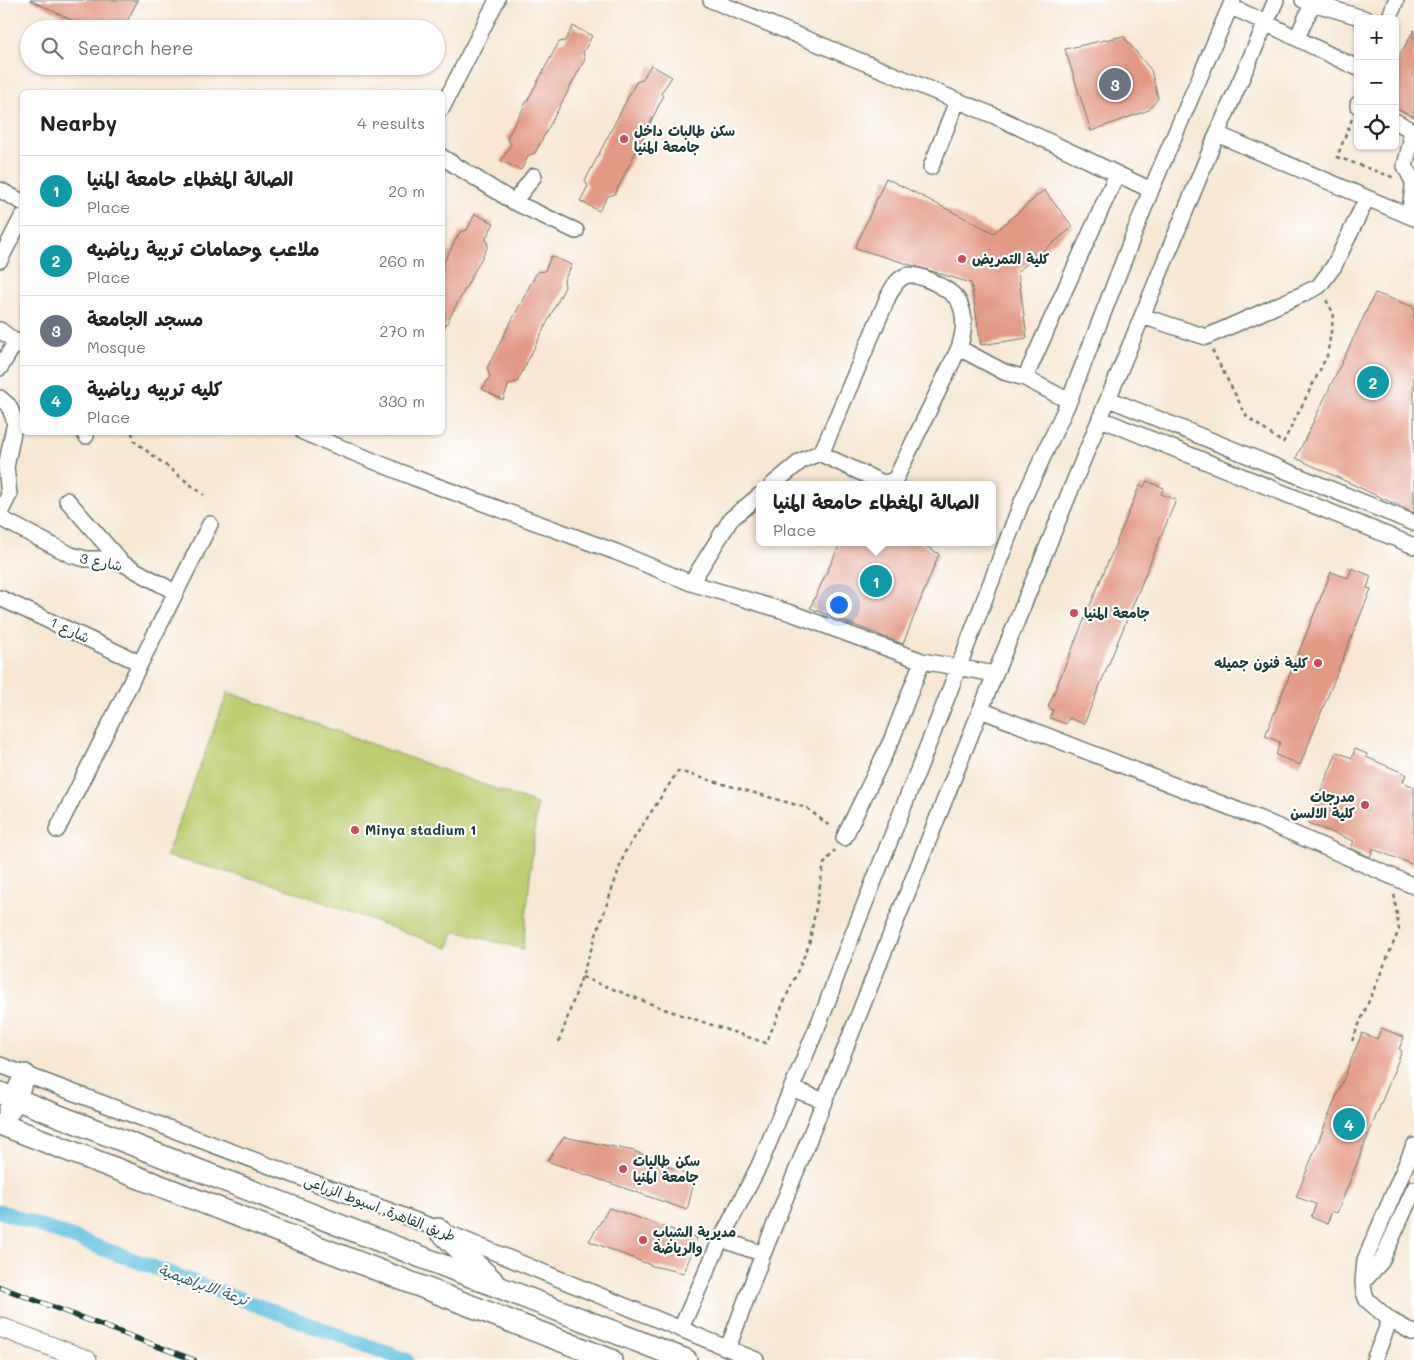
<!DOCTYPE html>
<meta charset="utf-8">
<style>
:root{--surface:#fff;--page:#f6f6f6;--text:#222;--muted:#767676;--line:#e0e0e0;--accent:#d1495b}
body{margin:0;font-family:Mali,"Playpen Sans Arabic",sans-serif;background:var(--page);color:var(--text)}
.controls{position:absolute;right:15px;top:15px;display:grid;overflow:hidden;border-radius:8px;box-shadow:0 1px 4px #0004}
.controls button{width:45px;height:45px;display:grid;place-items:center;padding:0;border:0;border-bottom:1px solid var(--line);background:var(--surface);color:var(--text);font:25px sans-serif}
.you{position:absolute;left:838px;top:604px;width:18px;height:18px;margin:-12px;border:4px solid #fff;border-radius:50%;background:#1a73e8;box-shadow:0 0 0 8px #1a73e833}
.badge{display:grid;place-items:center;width:32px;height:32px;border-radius:50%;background:var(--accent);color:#fff;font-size:16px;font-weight:700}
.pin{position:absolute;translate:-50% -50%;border:2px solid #fff;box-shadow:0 1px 5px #0006}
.popup{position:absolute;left:756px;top:481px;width:240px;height:65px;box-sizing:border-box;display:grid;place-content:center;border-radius:8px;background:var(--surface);filter:drop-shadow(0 1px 4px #0005);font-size:16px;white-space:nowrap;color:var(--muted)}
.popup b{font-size:19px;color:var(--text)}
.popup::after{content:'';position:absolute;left:50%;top:100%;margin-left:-10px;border:10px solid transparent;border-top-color:var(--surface)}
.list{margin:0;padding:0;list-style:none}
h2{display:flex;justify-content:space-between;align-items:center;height:65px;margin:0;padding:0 20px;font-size:21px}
h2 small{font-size:16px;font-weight:400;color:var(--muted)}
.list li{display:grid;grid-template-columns:32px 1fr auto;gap:15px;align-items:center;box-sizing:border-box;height:70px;padding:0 20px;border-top:1px solid var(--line)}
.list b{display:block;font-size:19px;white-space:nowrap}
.list p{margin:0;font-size:16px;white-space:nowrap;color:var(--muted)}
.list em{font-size:16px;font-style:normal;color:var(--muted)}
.icon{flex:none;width:28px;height:28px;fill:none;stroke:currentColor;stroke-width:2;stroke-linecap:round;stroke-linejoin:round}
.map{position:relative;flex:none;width:1414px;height:1360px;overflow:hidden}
.search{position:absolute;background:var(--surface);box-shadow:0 1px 4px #0004;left:20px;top:20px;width:425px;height:55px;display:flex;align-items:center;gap:12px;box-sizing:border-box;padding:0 18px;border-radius:28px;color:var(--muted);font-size:19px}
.panel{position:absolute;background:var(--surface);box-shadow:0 1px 4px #0004;left:20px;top:90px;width:425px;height:345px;border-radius:8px}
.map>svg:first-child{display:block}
.green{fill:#bdcc6f;stroke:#6e8452}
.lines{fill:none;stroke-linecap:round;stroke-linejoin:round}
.canal{stroke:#62c2e0;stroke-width:15}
.building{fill:#e29a85}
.minor-casing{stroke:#6b786c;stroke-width:18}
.major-casing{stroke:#6b786c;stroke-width:21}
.highway-casing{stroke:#6b786c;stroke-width:24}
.path{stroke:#6b786c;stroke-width:2.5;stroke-dasharray:4 4;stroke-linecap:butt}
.minor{stroke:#fff;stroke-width:15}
.major{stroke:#fff;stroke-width:19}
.highway{stroke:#fff;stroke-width:21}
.rail-casing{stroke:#1f3d34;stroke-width:5.5}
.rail{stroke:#fff;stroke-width:4;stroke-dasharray:11;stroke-linecap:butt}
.poi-dot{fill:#d1495b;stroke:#fff;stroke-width:2}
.labels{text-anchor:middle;stroke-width:4.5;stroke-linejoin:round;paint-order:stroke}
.poi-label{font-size:14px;font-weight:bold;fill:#1f3d34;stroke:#fff;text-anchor:start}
.street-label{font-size:14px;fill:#1f3d34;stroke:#fff}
.water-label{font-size:15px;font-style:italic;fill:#336568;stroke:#fff}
</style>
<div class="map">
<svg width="1414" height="1360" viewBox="0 0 1414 1360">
<rect width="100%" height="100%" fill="#fff"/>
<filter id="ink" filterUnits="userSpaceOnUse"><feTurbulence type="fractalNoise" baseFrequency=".02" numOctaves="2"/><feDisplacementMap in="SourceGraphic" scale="10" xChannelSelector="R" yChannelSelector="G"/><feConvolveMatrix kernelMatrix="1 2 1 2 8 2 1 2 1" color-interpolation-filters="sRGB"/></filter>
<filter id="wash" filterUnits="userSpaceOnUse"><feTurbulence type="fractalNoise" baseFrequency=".0096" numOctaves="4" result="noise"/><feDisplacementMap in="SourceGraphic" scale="20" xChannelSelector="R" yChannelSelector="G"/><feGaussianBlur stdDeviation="1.12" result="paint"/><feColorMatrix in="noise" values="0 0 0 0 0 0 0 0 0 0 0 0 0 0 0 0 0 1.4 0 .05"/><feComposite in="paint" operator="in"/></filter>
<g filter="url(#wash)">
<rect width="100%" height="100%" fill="#f7e7d3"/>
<path class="green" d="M228,692L537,804L523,949L455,931L448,948L273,884L166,856Z"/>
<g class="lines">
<path class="canal" d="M0,1211L406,1360"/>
</g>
<g id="blocks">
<path class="building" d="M30,0H138L123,29H90Z
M573,26L592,36L583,53L585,59L535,153L529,155L521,170L501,161L511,144L507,138L559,42L565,41Z
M1414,30V117L1395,108V63Z
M1123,36L1151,70L1158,98L1149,110L1091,131L1065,49Z
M651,65L672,77L661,93L663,97L615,194L608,196L599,211L580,201L588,186L585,181L636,82L642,80Z
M886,178L994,233L1044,190L1073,227L1018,271L1027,338L981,345L971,283L855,248Z
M475,214L494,223L486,238L488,246L442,332V266L460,232L467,230Z
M551,256L572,265L564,280L565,287L517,382L509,384L503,400L482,389L490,377L487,368L537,272L545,271Z
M1375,293L1414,307V513L1296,458Z
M1147,481L1164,488L1161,494L1176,500L1084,724L1069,718L1066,724L1050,718L1053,710L1048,707L1140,485L1144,487Z
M841,542H919L939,554L903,644L810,608Z
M1352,568L1371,576L1367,588L1371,589L1300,765L1276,755L1280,742L1265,736L1331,572L1348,578Z
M1355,749L1367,754L1366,757L1406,774L1403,782L1414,787V865L1373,849L1370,857L1351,848L1354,841L1308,823L1337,752L1352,758Z
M1381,1028L1404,1037L1399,1049L1402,1051L1337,1213L1332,1211L1327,1224L1311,1217L1316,1204L1296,1197L1362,1033L1377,1039Z
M564,1137L634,1151L695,1178L687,1210L547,1161Z
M609,1208L697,1238L684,1273L653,1266L589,1241Z"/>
</g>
</g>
<g filter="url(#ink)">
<use href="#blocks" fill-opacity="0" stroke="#6b786c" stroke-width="1"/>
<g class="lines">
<g class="minor-casing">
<path id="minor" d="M711,0L995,116L1151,190
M1303,0L1366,19
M1231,7C1274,25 1315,49 1358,68
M1389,19L1396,0
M1297,38L1314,0
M1358,104V106
M442,108L497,0
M1395,121L1409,129L1411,141L1405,166L1413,182V188L1409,215
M1217,134L1414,218
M442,157L514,202L576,231
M931,167L957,101
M0,190L22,202
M514,202L534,176
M0,260L22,217
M1142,316L1206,337L1303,294L1319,286L1334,266L1367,198
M0,330L22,347
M0,368L16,341
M1025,378L1117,174
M0,398L9,406L15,422L6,467L9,495L0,513
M1109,399L1414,523
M1101,419L1414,546
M84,432L86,436
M303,432L415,478L616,552L691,583L791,613L922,661L995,674
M819,453L883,483L892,481L896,478L959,348
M772,485L801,461L819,453L824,447L888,297C892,289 896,280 905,276C917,271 953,290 959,302C966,316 964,333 959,348L1004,372L1025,378L1069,401
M67,500L122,563
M0,518L71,555L86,559H103L122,563L175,592
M691,583L731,519L760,495
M0,598L140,663
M981,710L1260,819L1414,886
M57,830L210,524
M844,838L892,739L922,661
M0,1065L438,1229L756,1360
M793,1089L825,1101
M721,1239L763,1254
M1363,1282L1381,1262L1414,1189
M1390,1320L1414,1333
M681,1328L721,1239L759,1166L826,1006L840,966L946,700L1021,504L1069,401L1151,190L1233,0
M728,1348L763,1254L995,674L1217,134L1276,0
M1374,1360L1390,1320L1367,1300L1364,1292L1363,1282L1365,1260L1414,1146"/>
</g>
<g class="major-casing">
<path id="major" d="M0,1327L87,1360"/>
</g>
<g class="highway-casing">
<path id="highway" d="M0,1093L686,1360
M9,1111L25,1075
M0,1124L611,1360
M438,1229L492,1280"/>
</g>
<path class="path" d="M1352,119L1337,157L1395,178
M1212,350L1247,417L1283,443L1327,356L1334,314L1325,298
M132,432L134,441L204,495
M582,977L667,1010L766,1043L809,945L824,864L835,850
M1352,1041L1399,930L1394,893
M559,1042L625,852L678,771L807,808L832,828"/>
<use href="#minor" class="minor"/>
<use href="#major" class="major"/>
<use href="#highway" class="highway"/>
<g class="rail-casing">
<path id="rail" d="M0,1287L194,1360"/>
</g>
<use href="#rail" class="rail"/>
</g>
</g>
<g class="poi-dot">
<circle cx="624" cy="139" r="5"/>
<circle cx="962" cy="259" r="5"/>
<circle cx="1074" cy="613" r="5"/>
<circle cx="1318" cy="663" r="5"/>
<circle cx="1365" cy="805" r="5"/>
<circle cx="355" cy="830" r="5"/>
<circle cx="623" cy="1169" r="5"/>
<circle cx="643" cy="1240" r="5"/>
</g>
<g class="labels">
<g class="poi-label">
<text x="634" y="136">سكن طالبات داخل<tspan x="634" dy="16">جامعة المنيا</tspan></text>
<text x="972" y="264">كلية التمريض</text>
<text x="1084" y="618">جامعة المنيا</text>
<text x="1308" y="668" text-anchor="end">كلية فنون جميله</text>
<text x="1355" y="802" text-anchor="end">مدرجات<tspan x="1355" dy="16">كلية الالسن</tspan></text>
<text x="365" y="835">Minya stadium 1</text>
<text x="633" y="1166">سكن طاليات<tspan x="633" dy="16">جامعة المنيا</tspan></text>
<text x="653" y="1237">مديرية الشباب<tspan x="653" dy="16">والرياضة</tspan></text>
</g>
<g class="street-label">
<text transform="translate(101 562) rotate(11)" y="5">شارع 3</text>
<text transform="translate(70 630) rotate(25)" y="5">شارع 1</text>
<text transform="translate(380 1208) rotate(21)" y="5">طريق القاهرة, اسيوط الزراعى</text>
</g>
<g class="water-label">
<text transform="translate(203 1285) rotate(20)" y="5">ترعة الابراهيمية</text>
</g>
</g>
</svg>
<div class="controls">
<button>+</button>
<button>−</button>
<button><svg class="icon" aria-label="locate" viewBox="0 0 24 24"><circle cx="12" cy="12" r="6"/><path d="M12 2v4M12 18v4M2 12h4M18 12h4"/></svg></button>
</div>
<div class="you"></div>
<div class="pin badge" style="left:876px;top:581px;background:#0f9aa8">1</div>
<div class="popup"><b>الصالة المغطاء حامعة المنيا</b>Place</div>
<div class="pin badge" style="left:1373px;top:382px;background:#0f9aa8">2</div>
<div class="pin badge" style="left:1115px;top:84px;background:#6b7280">3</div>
<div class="pin badge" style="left:1349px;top:1124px;background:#0f9aa8">4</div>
<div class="search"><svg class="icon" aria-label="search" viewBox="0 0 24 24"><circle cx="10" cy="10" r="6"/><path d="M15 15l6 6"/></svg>Search here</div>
<section class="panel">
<h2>Nearby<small>4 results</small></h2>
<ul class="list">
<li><span class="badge" style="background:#0f9aa8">1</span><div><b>الصالة المغطاء حامعة المنيا</b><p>Place</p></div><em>20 m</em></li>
<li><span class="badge" style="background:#0f9aa8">2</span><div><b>ملاعب وحمامات تربية رياضيه</b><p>Place</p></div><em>260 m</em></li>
<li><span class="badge" style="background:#6b7280">3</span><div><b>مسجد الجامعة</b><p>Mosque</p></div><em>270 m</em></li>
<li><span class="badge" style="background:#0f9aa8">4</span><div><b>كليه تربيه رياضية</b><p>Place</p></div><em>330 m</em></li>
</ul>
</section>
</div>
